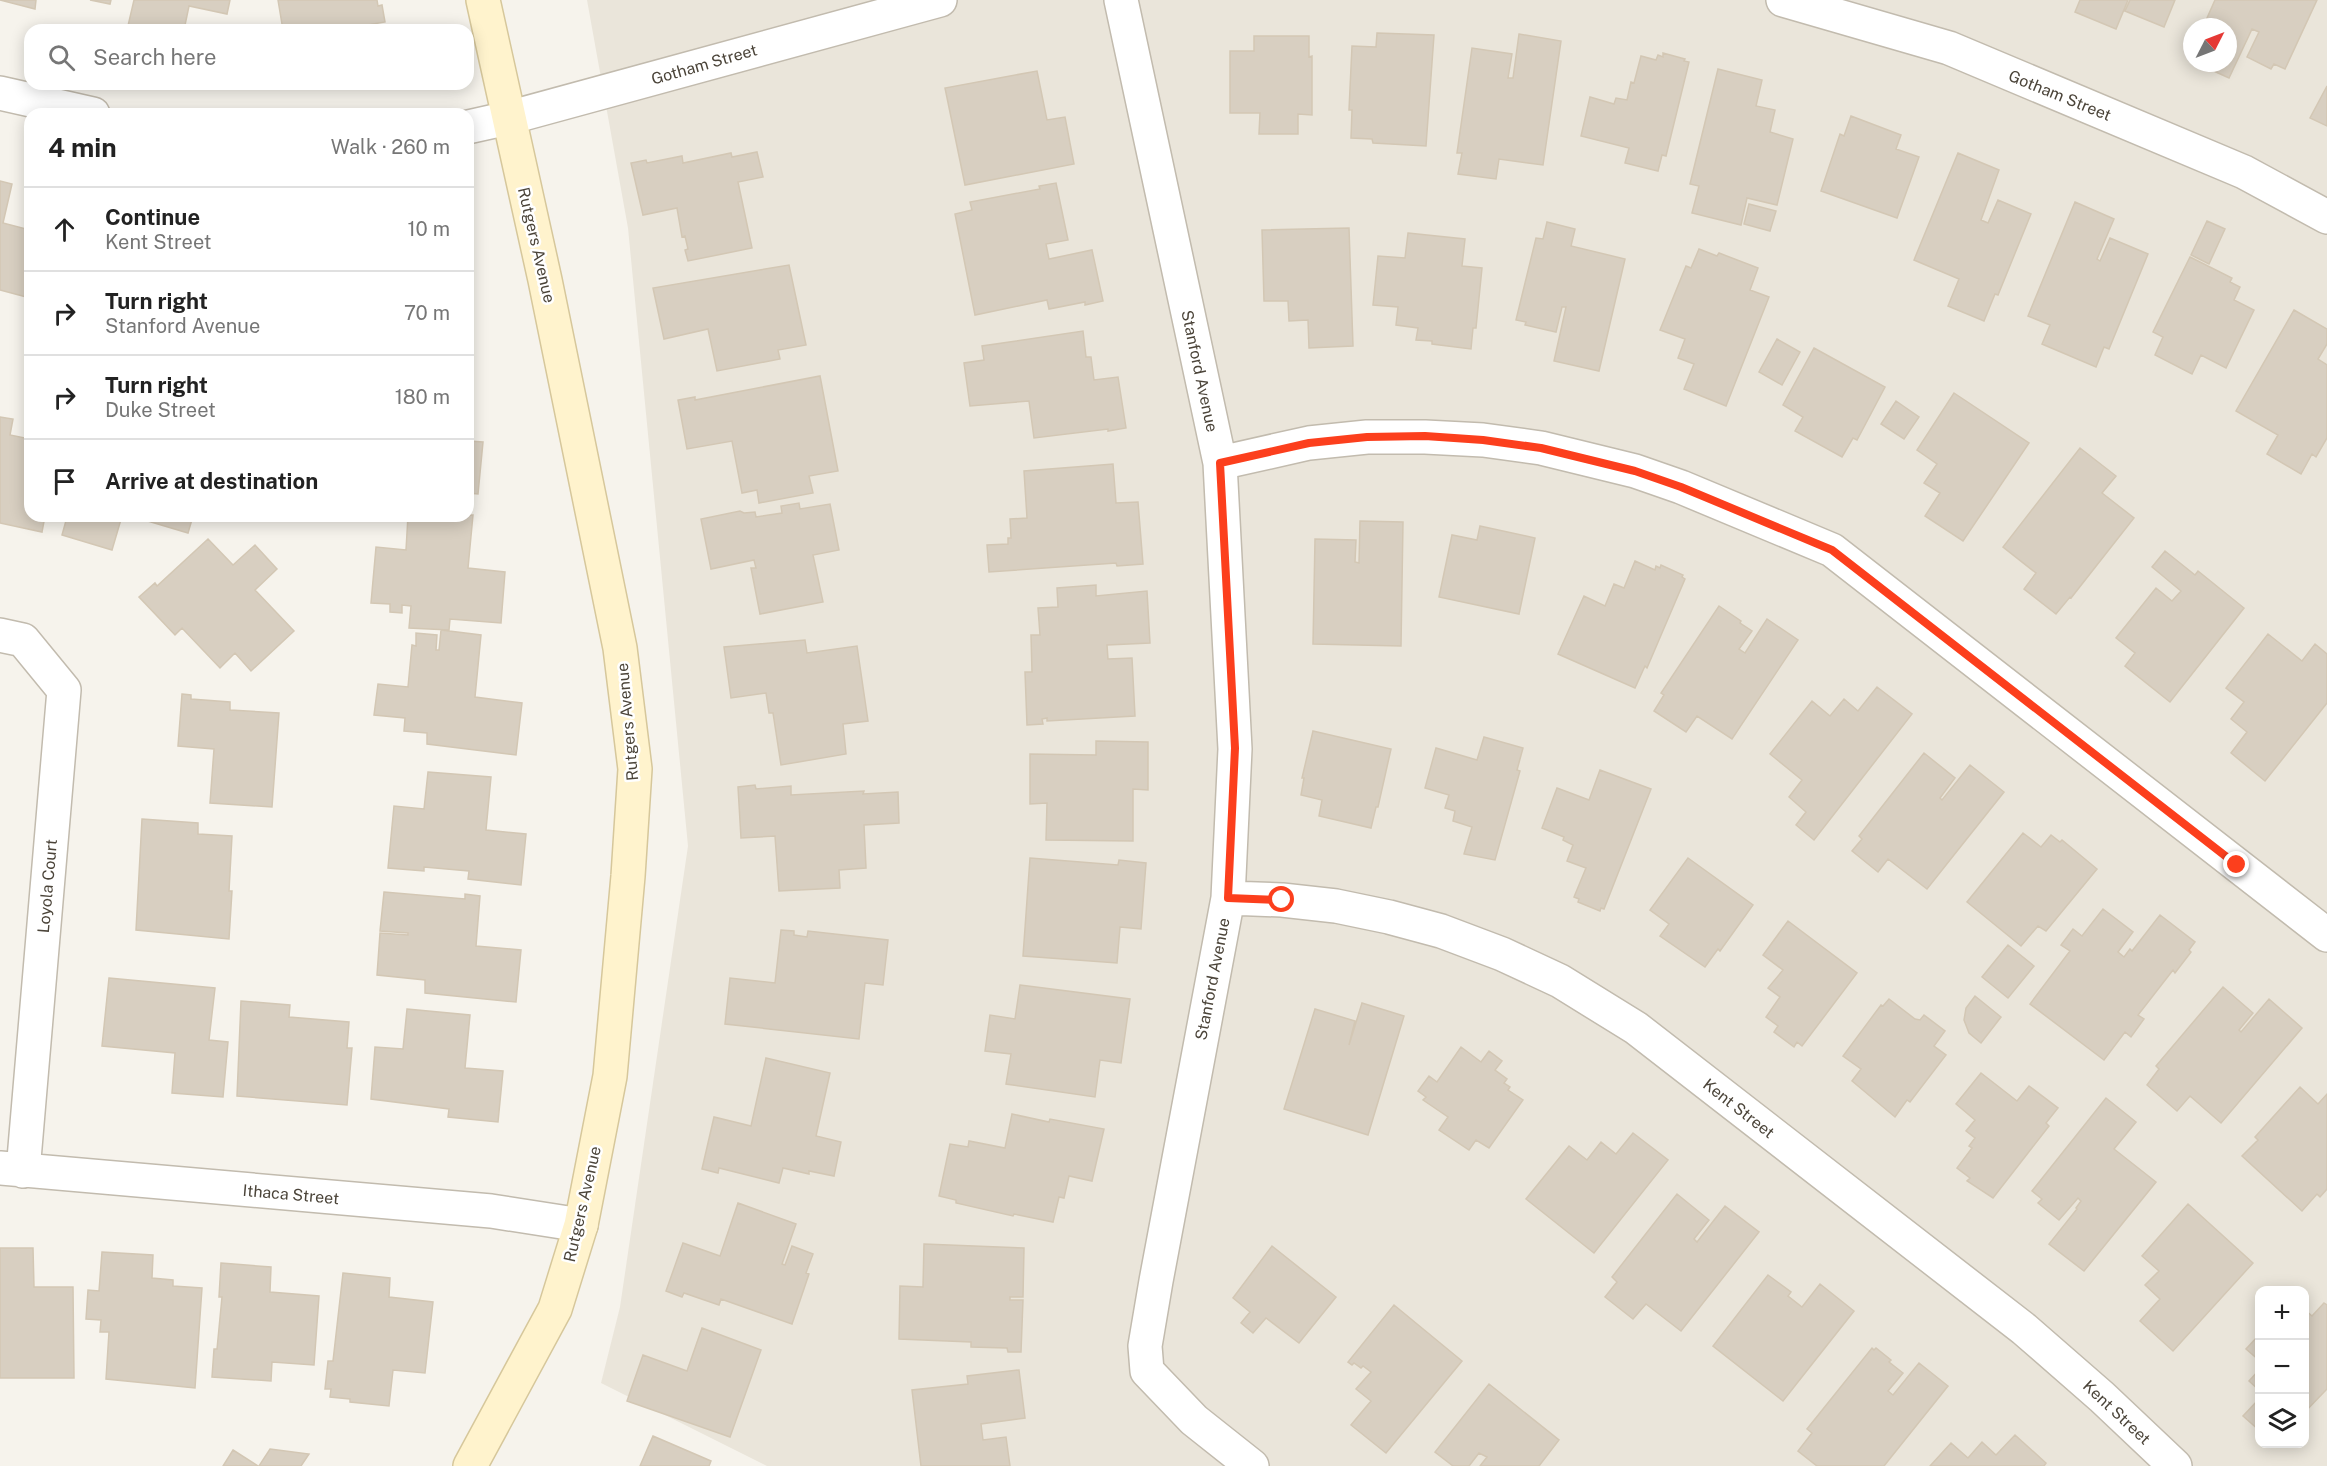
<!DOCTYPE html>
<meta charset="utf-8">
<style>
:root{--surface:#fff;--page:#f2f2f2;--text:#222;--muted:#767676;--line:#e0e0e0}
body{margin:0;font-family:"Public Sans",sans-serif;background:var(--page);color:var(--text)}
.controls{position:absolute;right:18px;bottom:18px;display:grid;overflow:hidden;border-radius:12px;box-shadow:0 3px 15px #0003}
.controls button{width:54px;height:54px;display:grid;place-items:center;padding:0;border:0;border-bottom:2px solid var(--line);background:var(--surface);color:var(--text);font:30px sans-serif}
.compass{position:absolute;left:2183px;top:18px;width:54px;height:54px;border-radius:50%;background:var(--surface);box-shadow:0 3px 15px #0003;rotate:48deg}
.stop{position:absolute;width:18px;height:18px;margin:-14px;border:4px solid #fc3f1d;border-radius:50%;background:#fff}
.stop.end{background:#fc3f1d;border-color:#fff;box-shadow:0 2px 6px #0008}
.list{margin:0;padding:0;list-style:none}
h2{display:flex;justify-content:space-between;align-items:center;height:78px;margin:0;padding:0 24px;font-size:26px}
h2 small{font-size:20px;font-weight:400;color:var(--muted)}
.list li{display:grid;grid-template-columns:39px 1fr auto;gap:18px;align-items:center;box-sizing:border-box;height:84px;padding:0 24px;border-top:2px solid var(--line)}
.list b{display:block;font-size:22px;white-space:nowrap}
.list p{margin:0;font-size:20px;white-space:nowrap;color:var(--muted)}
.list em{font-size:20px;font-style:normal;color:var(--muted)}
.icon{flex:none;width:33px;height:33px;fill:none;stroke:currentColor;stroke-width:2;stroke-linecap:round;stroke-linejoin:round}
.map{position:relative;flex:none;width:2327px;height:1466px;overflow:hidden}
.search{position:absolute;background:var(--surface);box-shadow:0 3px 15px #0003;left:24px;top:24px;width:450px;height:66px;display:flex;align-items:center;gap:15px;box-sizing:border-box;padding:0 21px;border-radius:18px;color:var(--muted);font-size:22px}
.panel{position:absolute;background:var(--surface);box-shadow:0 3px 15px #0003;left:24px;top:108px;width:450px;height:414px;border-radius:18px}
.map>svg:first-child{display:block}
.residential{fill:#eae5da;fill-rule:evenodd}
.building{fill:#d8cfc1;stroke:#d3c7b4;stroke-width:1.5}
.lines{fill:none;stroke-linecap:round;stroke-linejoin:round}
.street-casing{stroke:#c2bbae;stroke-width:36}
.secondary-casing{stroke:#d6c79b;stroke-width:36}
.street{stroke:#fff;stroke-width:33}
.secondary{stroke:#fff3cd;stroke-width:33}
.route{stroke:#fc3f1d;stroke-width:8}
.labels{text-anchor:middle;stroke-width:5;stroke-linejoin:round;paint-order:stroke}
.street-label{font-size:16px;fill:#4b4439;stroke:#fff}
</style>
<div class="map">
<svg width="2327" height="1466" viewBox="0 0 2327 1466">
<rect width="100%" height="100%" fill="#f6f3ec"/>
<path class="residential" d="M587,0H2327V1466H767L601,1383L620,1307L688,846L628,228ZM2192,27H2228V63H2192ZM2260,1290H2304V1444H2260Z"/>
<path class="building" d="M0,0H36L35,9Z
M90,0H111L110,4Z
M134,0H230L227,14L189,6L184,30H127Z
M278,0H377L378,6L382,5L385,22L339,30H283Z
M2080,0H2128L2116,29L2075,12Z
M2130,0H2175L2164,27L2125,11Z
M2215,0H2317L2285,69L2274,64L2271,69L2247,57L2259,32L2252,29L2229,78L2196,63H2228V27H2203Z
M1377,33L1434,35L1426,146L1373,143L1372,139L1351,138L1352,110H1349L1352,46L1376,47Z
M1519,34L1561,41L1543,165L1499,159L1496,179L1458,174L1462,153H1457L1472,48L1512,54L1508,78H1513Z
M1254,36H1309V57L1312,56V115L1298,114V134H1259L1260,113H1230V51H1254Z
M1663,53L1685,59L1684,61L1689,62L1666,156L1662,155L1658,171L1625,163L1629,148L1581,136L1590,97L1614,104L1616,98L1627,100L1631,82L1634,83L1641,56L1656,60L1658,55L1663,57Z
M1718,69L1762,80L1756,106L1775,110L1770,132L1793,139L1777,205L1747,198L1741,225L1692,213L1699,186L1690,184Z
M1037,71L1047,120L1065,117L1074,164L965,185L945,88Z
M2327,86V126L2310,118Z
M1851,116L1901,135L1896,149L1919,157L1897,218L1821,191L1840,134L1844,136Z
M757,152L763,177L738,182L752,248L688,261L685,250L688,249L685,236L682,237L677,208L643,215L631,163L646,160L647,163L682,156L683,163L731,153L732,157Z
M1958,153L1999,170L1981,220L1988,223L1998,200L2031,214L1998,295L1995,294L1984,321L1948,306L1959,279L1914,260Z
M0,181L12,184L3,223L30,230V298L0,290Z
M1056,183L1068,240L1046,244L1049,259L1092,250L1103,301L1085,305V302L1049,309L1047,300L975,315L955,214L972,210L970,202L1040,189L1039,186Z
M2075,202L2114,219L2097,259L2100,261L2110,238L2148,254L2109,349L2104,347L2096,367L2042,344L2050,325L2028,316Z
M1749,204L1776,211L1770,231L1744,224Z
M2207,221L2225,229L2209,264L2191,255Z
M1547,222L1575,229L1571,246L1625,259L1599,371L1554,361L1566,307H1562L1556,332L1525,325L1526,322L1516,320L1536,238L1543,239Z
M1349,228L1353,346L1309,348L1308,320L1289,321L1288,301H1264L1262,230Z
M1408,233L1465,239L1462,266L1482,268L1476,328H1473L1471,349L1432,344V341L1416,340L1418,328L1396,325L1398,307L1373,305L1378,256L1405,258Z
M1699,249L1717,256L1719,253L1758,268L1750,290L1769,297L1726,406L1684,389L1694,364L1678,358L1685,339L1660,330L1686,266L1691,268Z
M2190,257L2232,278L2230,282L2240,287L2234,300L2254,310L2226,368L2201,355L2192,374L2155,355L2163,337L2153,332Z
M789,265L806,345L778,350L780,359L717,371L708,329L664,339L653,288Z
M2294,310L2327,329V344L2318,359L2327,365V438L2316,457L2312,454L2301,474L2267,454L2278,435L2236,411Z
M1083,331L1086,357H1091L1094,380L1118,377L1126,428L1108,431V429L1034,438L1029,401L970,406L964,363L984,360L982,346Z
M1777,339L1800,352L1782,385L1759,372Z
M1814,348L1885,387L1857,440L1853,438L1842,457L1795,431L1803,417L1783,405Z
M820,376L838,471L809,476L813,493L759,503L757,490L742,493L732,441L687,449L678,400L695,397V400Z
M1954,393L2029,443L1963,541L1925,516L1940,493L1924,483L1937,464L1917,450Z
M1896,401L1919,417L1904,439L1881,424Z
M0,417L13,419L10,435L30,439V516H45L42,532L0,523Z
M468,441L483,442L478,494L468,493Z
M2080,448L2116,476L2102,493L2134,518L2071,598L2070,597L2056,614L2024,589L2036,573L2003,547Z
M1113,464L1116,503L1138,502L1143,564L1117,566L1116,563L989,572L987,545L1008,544V538H1011L1010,519L1027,518L1024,471Z
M799,503L800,509L830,504L839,550L813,555L823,602L760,614L751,568H756L754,560L711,569L701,519L740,511L744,513L755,512L756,517L782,513L781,506Z
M473,515L468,568L505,572L501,623L450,619L449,630L409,628L411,606L402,605V613L390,612V604L371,603L376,547L406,550L408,516Z
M70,516H122L112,550L62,535L67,517Z
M131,516H193L188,533Z
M1360,521L1403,522L1401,646L1313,644L1315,539L1356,540L1355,562L1359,563Z
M1480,526L1535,538L1519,614L1439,597L1452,535L1477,540Z
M208,539L233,565L255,545L277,569L255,590L294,631L251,671L235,653L220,668L182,628L175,635L139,597L155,583L157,586Z
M2165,551L2195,575L2198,571L2244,608L2170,702L2125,666L2135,653L2116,638L2156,588L2172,601L2181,591L2152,567Z
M1635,561L1655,570L1656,566L1660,568L1661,565L1683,575L1682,577L1685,579L1647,668L1645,666L1635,688L1558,654L1584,596L1605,606L1614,584L1624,588Z
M1096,585V596L1147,591L1150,643L1107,645L1108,659L1132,658L1135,716L1047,721V718L1042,719L1043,724L1027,725L1025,672H1032L1031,635H1040L1038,608L1058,607L1057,588Z
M1719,606L1741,621L1740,623L1752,631L1739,649L1745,653L1767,619L1798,640L1732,739L1697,716L1686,732L1654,711L1664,695L1661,693Z
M441,630L481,635L475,697L522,703L516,755L427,744V733L404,731L405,718L374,715L378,684L408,687L412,645L416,646V633L437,635L436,650H439Z
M2268,634L2302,661L2315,644L2327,654V703L2265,781L2231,753L2247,732L2231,719L2244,702L2226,688Z
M805,640L807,653L857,646L868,721L843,724L846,754L781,765L773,713H769L766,693L731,698L724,647Z
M1877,687L1912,714L1814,840L1796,825L1806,812L1789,797L1802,780L1770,754L1812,701L1830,716L1844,699L1858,711Z
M182,694L191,695V699L230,702V710L279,713L272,807L210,803L214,749L178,746Z
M1313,731L1391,749L1378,807H1376L1371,828L1319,816L1322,800L1301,795L1304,778H1302Z
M1484,737L1523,748L1517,770L1520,771L1495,860L1464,854L1472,827L1453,821L1455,811L1445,808L1449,795L1425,788L1436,748L1477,760Z
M1096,741L1148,742V790L1133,789V841L1046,840L1047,803L1030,804V754L1096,755Z
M1924,753L1955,778L1940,798L1942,800L1970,765L2004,792L1927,889L1888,859L1878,872L1852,851L1862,839L1859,836Z
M1600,770L1651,789L1604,909L1601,908L1600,911L1578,902L1579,899L1574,897L1586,868L1567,861L1573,845L1563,840L1564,837L1542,828L1557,788L1589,800Z
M428,772L491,777L486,830L526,834L521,885L468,879L469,871L424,867V871L388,868L394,806L424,809Z
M755,785L756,789L791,786V795L864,791L863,794L898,792L899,823L864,825L866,868L839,870L840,888L779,891L775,836L741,838L738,787Z
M142,819L198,823V834L232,836L229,891H232L229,939L136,930Z
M2023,833L2041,847L2051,835L2060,842L2062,840L2097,869L2046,931L2038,926L2021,946L1967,902Z
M1030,858L1118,865L1119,860L1146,863L1141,929L1120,927L1117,963L1023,956Z
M1688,858L1753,905L1720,951L1718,949L1705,967L1660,936L1669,924L1650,910Z
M384,892L465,899V894L480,896L476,946L521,950L516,1002L425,993V980L377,975L380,933L408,935V933L380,931Z
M2103,909L2133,932L2118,952L2124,957L2130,949L2132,951L2160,915L2195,942L2189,950L2191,952L2175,973L2173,970L2138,1015L2144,1019L2131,1037L2125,1032L2104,1060L2030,1004L2070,951L2061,945L2073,929L2082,936Z
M1788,921L1857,973L1802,1046L1797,1042L1794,1047L1774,1032L1778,1026L1766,1017L1780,997L1768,988L1783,970L1763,955Z
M781,930L794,931V935L807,937L808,931L888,940L883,985L865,983L859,1039L725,1024L730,978L775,983Z
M2008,945L2034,966L2008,998L1982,977Z
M109,978L215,988L209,1040L228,1042L223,1097L172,1093L175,1053L102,1046Z
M1020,985L1130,999L1121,1063L1100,1060L1095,1097L1006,1084L1011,1054L985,1051L990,1015L1015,1019Z
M2223,987L2253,1013L2239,1030L2241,1032L2269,999L2302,1028L2221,1123L2190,1096L2177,1111L2147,1085L2159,1069L2156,1066Z
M1975,996L2001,1017L1981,1043L1969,1033L1964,1020L1966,1008Z
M1889,999L1915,1019L1920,1020L1924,1015L1945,1031L1934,1046L1946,1055L1910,1102L1907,1100L1895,1117L1852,1081L1861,1069L1843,1056L1881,1005L1883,1006Z
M241,1001L290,1005L289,1017L349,1022L347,1048H352L347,1105L237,1096Z
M1362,1003L1404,1016L1368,1135L1284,1109L1315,1009L1355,1021L1349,1045Z
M407,1009L470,1015L465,1068L503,1071L498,1122L448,1117L449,1109L371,1099L375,1047L403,1049Z
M1461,1047L1481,1062L1489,1051L1502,1061L1495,1070L1507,1079L1504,1083L1510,1087L1508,1090L1523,1100L1489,1148L1476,1140L1469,1150L1439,1130L1448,1117L1423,1100L1426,1097L1418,1091L1429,1076L1437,1082Z
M766,1058L830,1073L816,1136L841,1142L834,1176L809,1171V1174L783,1168L779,1183L719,1168L718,1173L702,1169L714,1117L751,1126Z
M1981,1073L2017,1101L2029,1086L2058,1108L2046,1123L2049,1126L1993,1198L1967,1181L1970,1178L1957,1168L1972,1148L1969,1146L1975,1138L1966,1131L1975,1120L1956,1104Z
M2300,1087L2318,1104L2327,1094V1189L2320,1197L2317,1194L2302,1211L2242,1156L2258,1140L2255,1137Z
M2106,1098L2136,1122L2114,1149L2156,1182L2084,1271L2049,1244L2077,1209L2076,1208L2081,1201L2078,1198L2059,1220L2038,1203L2042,1199L2032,1191Z
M1012,1114L1049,1122L1050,1119L1104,1129L1092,1181L1069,1176L1064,1198L1059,1197L1053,1222L1014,1214L1013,1216L956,1203V1200L939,1196L950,1144L968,1147L969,1141L1005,1148Z
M1633,1133L1668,1160L1594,1253L1526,1199L1569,1146L1587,1160L1601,1142L1616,1154Z
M1677,1194L1709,1220L1694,1239L1697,1242L1725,1206L1759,1232L1681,1331L1646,1304L1633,1319L1605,1297L1617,1282L1612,1277Z
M738,1203L796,1224L782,1264L785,1265L792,1246L813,1254L806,1273L809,1274L792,1324L721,1299L719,1305L684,1293L682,1297L666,1291L683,1243L720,1256Z
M2188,1204L2253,1263L2173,1351L2140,1321L2160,1299L2145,1285L2159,1271L2142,1256Z
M924,1244L1024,1248L1023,1297H1010V1300H1023L1021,1352H1008L1007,1348L971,1347V1342L899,1339L900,1286L923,1287Z
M1272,1246L1336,1297L1299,1343L1266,1318L1253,1333L1241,1323L1250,1312L1233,1298Z
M0,1248H33L34,1287H73L74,1378H0Z
M102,1252L153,1255L152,1278L173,1280V1286L202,1288L195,1388L106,1379L109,1332H100L101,1320L86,1319L88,1290L99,1291Z
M221,1263L271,1267L270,1292L319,1296L314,1365L272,1362L271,1381L212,1377L214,1349H217L222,1297H219Z
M343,1273L390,1278L389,1297L433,1302L425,1373L393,1370L389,1406L350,1402V1399L330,1397L331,1389H325L328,1361H333Z
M1768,1275L1791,1292L1788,1296L1802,1307L1820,1284L1854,1311L1783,1401L1713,1346Z
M2324,1303L2327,1305V1389L2304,1413V1309L2312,1316Z
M1394,1305L1462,1361L1386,1453L1351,1425L1371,1401L1356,1389L1371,1372L1363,1366L1361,1368L1354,1363L1352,1365L1348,1362Z
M702,1328L761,1350L730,1437L627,1401L643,1355L687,1371Z
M2260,1334V1361L2246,1349Z
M1872,1348L1874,1350L1876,1348L1891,1360L1889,1362L1903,1373L1888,1391L1893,1395L1919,1363L1948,1386L1884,1466H1817L1798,1451L1812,1433L1807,1429Z
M2260,1369V1391L2249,1381Z
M1019,1370L1025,1418L981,1424L983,1440L1006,1437L1010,1466H921L912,1390L968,1384L967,1376Z
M1489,1384L1559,1440L1539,1466H1480L1487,1457L1479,1453L1469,1466H1453L1435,1452Z
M2260,1398V1431L2243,1416Z
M2015,1435L2046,1463L2044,1466H1930L1951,1443L1968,1458L1982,1442L1996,1455Z
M653,1436L711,1461L709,1466H640Z
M270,1449L309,1454L301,1466H259Z
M233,1450L258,1466H223Z"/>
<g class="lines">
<g class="street-casing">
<path id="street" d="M1121,0L1220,463L1235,749L1228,898L1156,1281L1145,1346L1147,1371L1194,1420L1252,1466
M1783,0L1949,48L2244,172L2327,217
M0,93L93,114
M468,127L508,118L940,0
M1220,463L1309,443L1367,437H1425L1483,440L1541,448L1635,471L1681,487L1832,550L2327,935
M0,635L23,640L64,690L23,1171
M1228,898L1282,900L1336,906L1389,917L1441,931L1502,954L1560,981L1636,1028L2024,1329L2102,1397L2175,1466
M0,1168L491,1211L581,1225"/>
</g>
<g class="secondary-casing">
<path id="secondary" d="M470,1466L555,1309L581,1225L610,1076L628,876L635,769L620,648L545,280L483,0"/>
</g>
<use href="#street" class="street"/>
<use href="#secondary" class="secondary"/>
</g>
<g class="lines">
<path class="route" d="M1282,900L1228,898L1235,748L1220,463L1309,443L1367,437L1425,436L1483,440L1541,448L1635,471L1681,487L1832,550L2237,865"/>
</g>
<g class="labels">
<g class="street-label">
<text transform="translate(704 64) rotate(-16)" y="6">Gotham Street</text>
<text transform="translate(2060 95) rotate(22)" y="6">Gotham Street</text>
<text transform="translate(537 245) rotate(77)" y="6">Rutgers Avenue</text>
<text transform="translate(1200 371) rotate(78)" y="6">Stanford Avenue</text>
<text transform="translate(627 722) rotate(-95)" y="6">Rutgers Avenue</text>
<text transform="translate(47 886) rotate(-85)" y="6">Loyola Court</text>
<text transform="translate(1212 979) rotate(-79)" y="6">Stanford Avenue</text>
<text transform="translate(1739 1108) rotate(38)" y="6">Kent Street</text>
<text transform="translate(291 1194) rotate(5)" y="6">Ithaca Street</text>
<text transform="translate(582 1204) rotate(-77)" y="6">Rutgers Avenue</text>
<text transform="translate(2117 1412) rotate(43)" y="6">Kent Street</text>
</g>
</g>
</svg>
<div class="controls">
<button>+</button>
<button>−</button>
<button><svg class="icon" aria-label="layers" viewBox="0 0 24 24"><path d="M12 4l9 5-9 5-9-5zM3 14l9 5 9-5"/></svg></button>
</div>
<svg class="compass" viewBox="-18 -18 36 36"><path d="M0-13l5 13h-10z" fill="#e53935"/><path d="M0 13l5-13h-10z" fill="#767676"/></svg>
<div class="stop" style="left:1282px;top:900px"></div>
<div class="stop end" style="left:2237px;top:865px"></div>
<div class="search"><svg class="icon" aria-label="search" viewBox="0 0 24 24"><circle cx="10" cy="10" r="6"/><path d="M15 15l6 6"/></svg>Search here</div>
<section class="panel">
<h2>4 min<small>Walk · 260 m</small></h2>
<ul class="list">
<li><svg class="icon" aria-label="ahead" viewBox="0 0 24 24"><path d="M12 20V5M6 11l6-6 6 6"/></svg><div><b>Continue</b><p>Kent Street</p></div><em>10 m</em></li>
<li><svg class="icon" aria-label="right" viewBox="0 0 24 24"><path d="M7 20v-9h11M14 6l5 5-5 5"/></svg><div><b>Turn right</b><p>Stanford Avenue</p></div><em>70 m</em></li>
<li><svg class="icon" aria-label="right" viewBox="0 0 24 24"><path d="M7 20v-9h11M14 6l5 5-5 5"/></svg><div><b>Turn right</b><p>Duke Street</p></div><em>180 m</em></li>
<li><svg class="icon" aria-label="arrive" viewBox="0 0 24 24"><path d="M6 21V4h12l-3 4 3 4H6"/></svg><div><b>Arrive at destination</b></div></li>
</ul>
</section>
</div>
